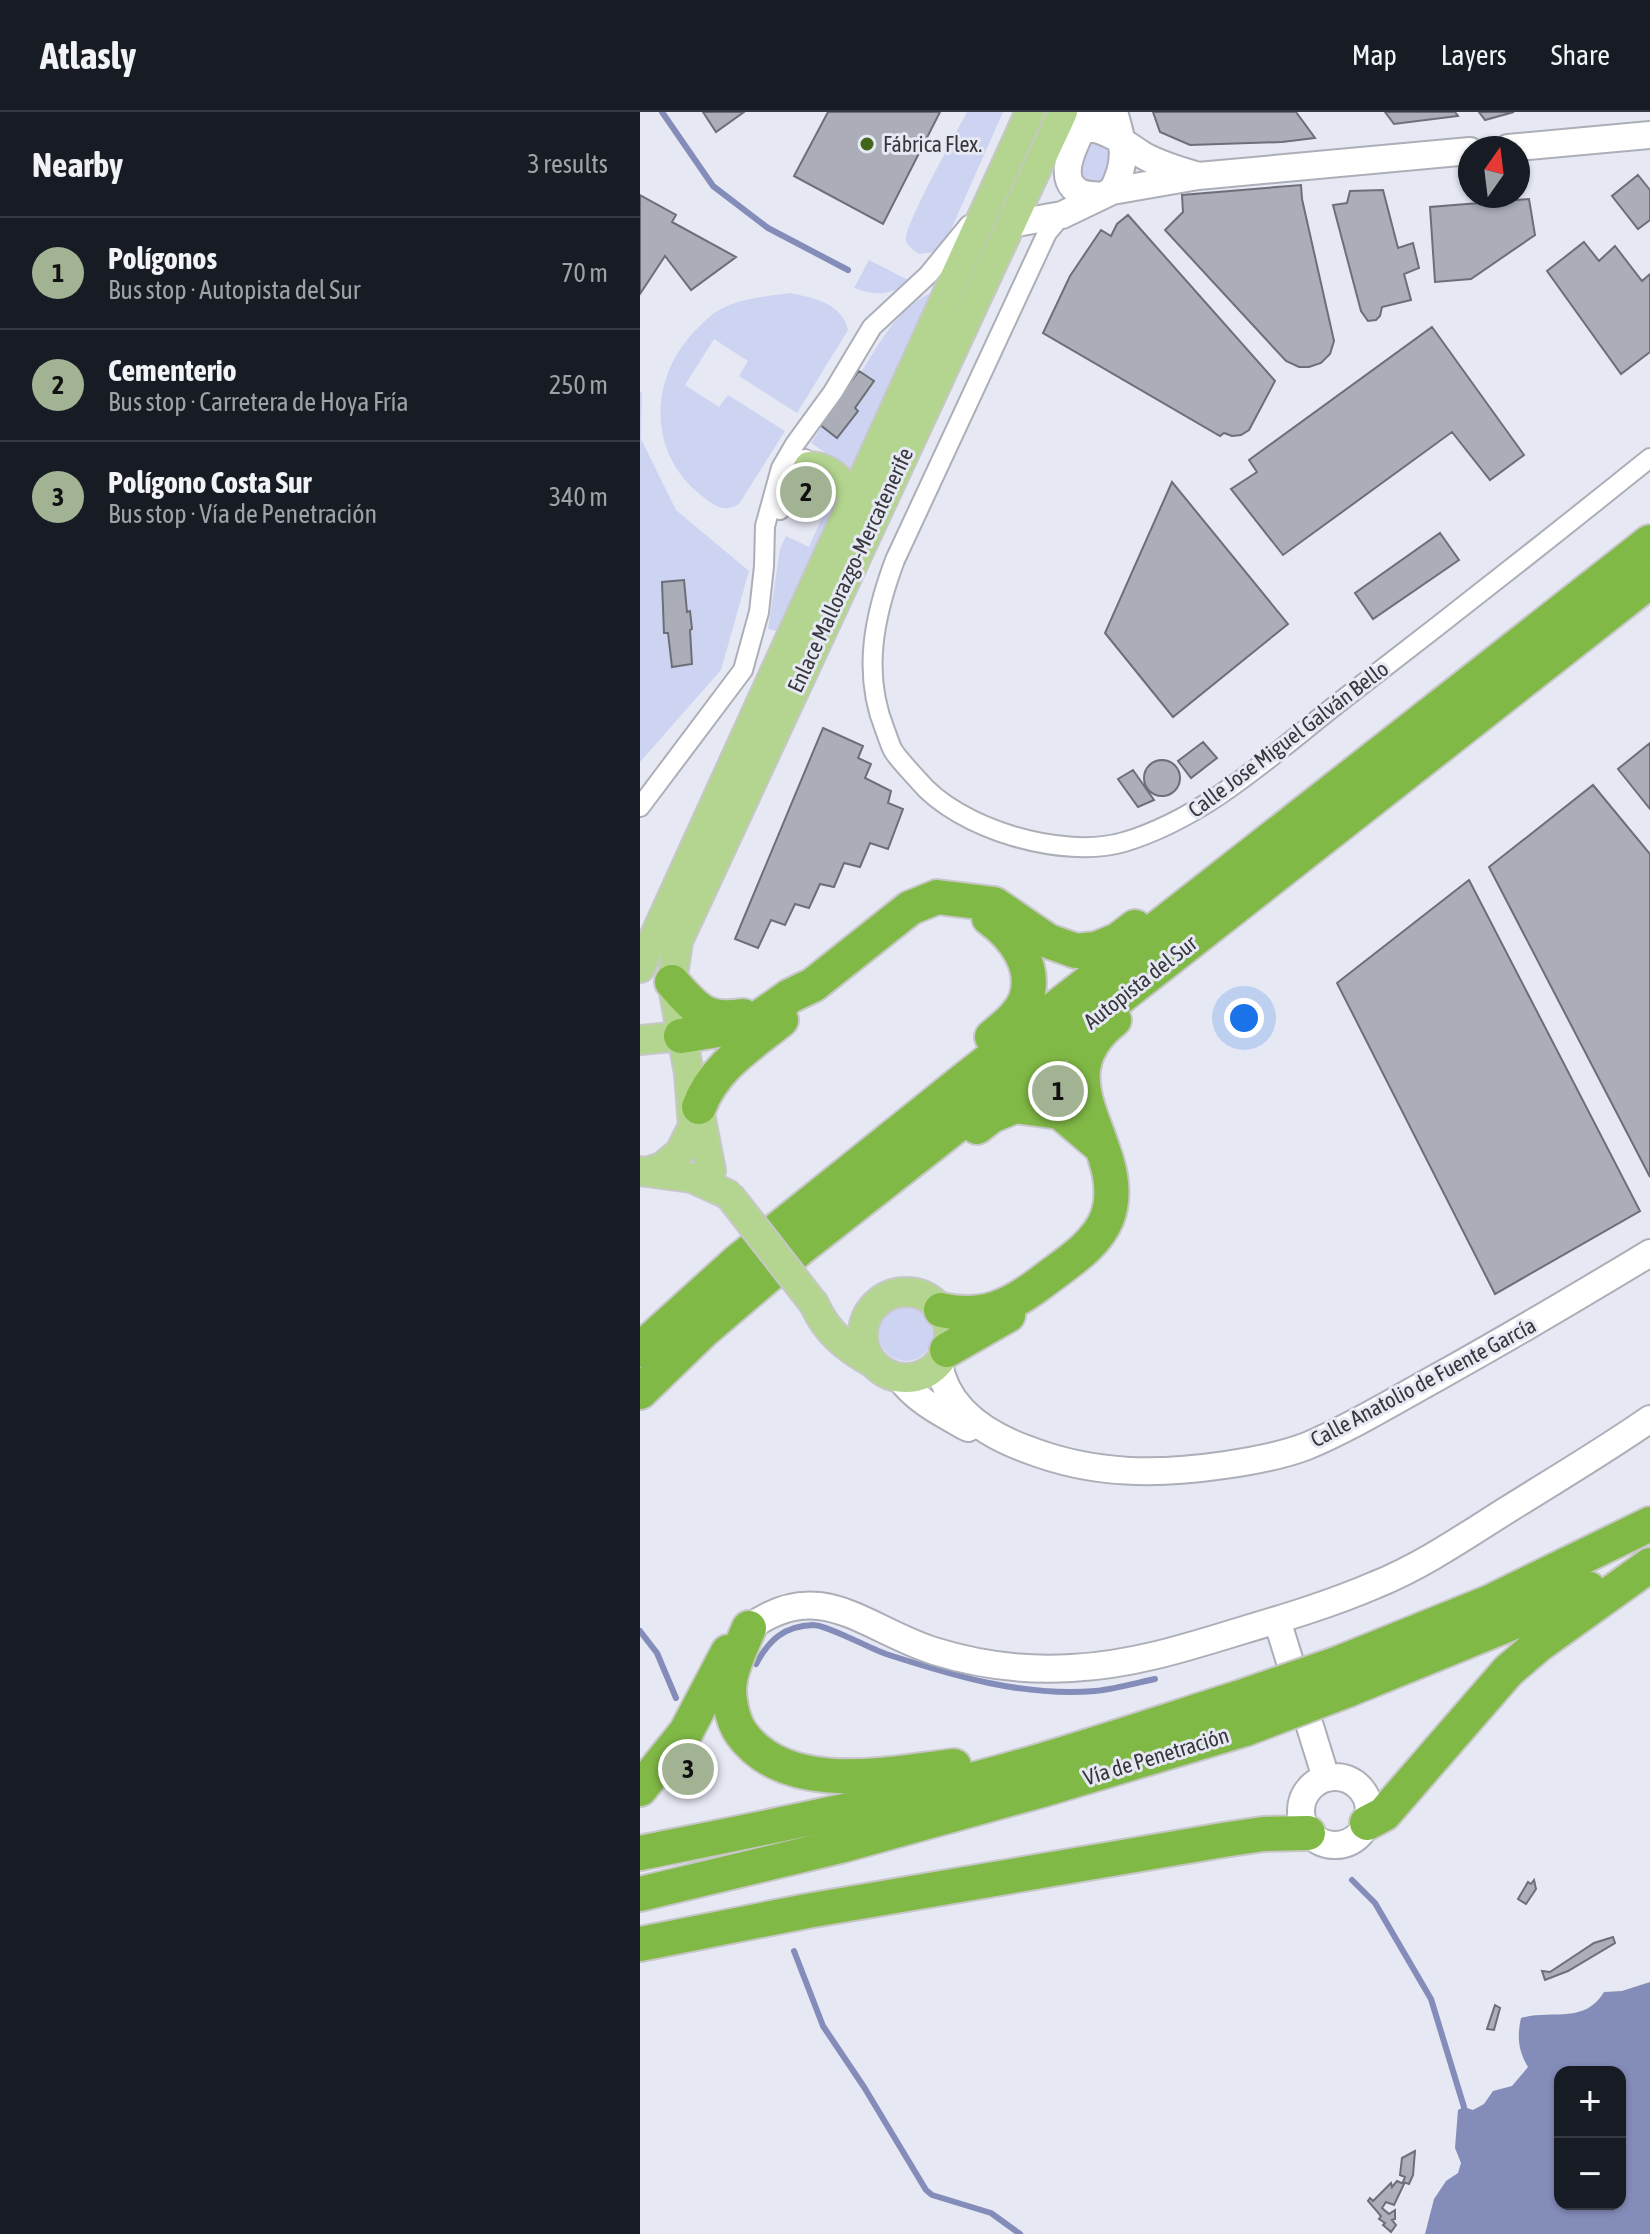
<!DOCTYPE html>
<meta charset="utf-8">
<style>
:root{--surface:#171b24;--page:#20242c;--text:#f1f3f6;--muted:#9ea1a6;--line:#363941;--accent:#a2b394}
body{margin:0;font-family:"Asap Condensed",sans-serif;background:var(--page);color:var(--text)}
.controls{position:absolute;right:24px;bottom:24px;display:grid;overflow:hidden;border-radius:16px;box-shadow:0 2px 6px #0004}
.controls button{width:72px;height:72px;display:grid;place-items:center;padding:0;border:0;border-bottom:2px solid var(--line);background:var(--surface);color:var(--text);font:40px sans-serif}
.compass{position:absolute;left:818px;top:24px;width:72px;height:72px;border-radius:50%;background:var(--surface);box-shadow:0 2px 6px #0004;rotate:14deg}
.you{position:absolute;left:604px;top:906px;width:28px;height:28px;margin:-20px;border:6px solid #fff;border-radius:50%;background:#1a73e8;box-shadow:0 0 0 12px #1a73e833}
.badge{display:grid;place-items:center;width:52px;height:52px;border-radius:50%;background:var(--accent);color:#111;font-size:26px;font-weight:700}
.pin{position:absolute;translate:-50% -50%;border:4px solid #fff;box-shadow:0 2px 8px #0006}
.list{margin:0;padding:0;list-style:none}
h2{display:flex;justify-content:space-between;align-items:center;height:104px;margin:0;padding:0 32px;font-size:34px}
h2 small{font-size:26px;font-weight:400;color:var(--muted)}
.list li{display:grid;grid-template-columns:52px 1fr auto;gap:24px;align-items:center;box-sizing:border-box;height:112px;padding:0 32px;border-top:2px solid var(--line)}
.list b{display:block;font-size:30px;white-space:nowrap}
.list p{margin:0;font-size:26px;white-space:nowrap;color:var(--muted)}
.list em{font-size:26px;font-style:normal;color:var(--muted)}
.map{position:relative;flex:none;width:1010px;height:2122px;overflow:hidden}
header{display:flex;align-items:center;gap:48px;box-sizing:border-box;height:112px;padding:0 40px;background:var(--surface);border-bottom:2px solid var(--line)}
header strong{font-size:38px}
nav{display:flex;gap:44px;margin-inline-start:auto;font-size:28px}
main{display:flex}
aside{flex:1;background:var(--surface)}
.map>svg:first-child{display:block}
.green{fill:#cdd4f2}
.water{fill:#848dba;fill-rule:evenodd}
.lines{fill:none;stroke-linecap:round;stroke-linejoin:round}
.stream{stroke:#848dba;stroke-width:6}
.building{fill:#abaeb8;stroke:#6c6e78;stroke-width:2}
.street-casing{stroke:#acaeb8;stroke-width:22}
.secondary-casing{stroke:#acaeb8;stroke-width:30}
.primary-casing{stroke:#c7c7c8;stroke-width:32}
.highway-casing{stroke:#c7c7c8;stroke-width:38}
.street{stroke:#fff;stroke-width:18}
.secondary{stroke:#fff;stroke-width:26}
.primary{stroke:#b3d590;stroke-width:28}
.highway{stroke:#81b946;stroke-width:34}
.primary-bridge-casing{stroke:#c7c7c8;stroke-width:32;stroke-linecap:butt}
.highway-bridge-casing{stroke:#c7c7c8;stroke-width:38;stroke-linecap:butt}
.primary-bridge{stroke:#b3d590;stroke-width:28}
.highway-bridge{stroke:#81b946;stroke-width:34}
.poi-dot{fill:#42651c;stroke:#e6e8f3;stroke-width:3}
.labels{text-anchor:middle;stroke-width:6;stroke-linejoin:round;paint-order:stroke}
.poi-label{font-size:22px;fill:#37383c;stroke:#e6e8f3;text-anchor:start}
.street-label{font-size:22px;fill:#37383c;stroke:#e6e8f3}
</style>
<header>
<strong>Atlasly</strong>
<nav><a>Map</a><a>Layers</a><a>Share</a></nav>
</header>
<main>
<aside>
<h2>Nearby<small>3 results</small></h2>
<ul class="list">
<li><span class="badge">1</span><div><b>Polígonos</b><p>Bus stop · Autopista del Sur</p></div><em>70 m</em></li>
<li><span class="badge">2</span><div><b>Cementerio</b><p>Bus stop · Carretera de Hoya Fría</p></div><em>250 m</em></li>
<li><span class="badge">3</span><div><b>Polígono Costa Sur</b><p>Bus stop · Vía de Penetración</p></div><em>340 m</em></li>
</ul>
</aside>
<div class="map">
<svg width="1010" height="2122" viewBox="0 0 1010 2122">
<rect width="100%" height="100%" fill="#e6e8f3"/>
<path class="green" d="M327,0H363L305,131L294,140L279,142C275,139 267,134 266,129C262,117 318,18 327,0Z
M461,25L475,41L469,65L458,73L448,72L438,63L446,28Z
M229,148L270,169C250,184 236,184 214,176Z
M150,181C174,186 202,191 208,218L157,301L99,264L108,249L74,227L45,273L79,295L88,283L145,319L99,392C83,401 75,394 62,384C9,343 8,271 52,222C62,212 71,201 85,195C105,186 129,184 150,181Z
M290,181L293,184L212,359L171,331L182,314L198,325L218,299L215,296L234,269L221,260C241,229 256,199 290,181Z
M0,280L2,281L1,327L36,398L109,459L81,558L0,650Z
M173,373L184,376L190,386L191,398L182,424L137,519L128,517L140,437L146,424L169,435L185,399L163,385Z
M239 1222a27 27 0 1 1 54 0a27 27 0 1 1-54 0Z"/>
<path class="water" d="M1010,1870V2122H785L794,2087L806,2069L818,2061L821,2051L815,2036L818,1998L824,1995L833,1998L844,1992L853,1979L872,1974L888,1955C878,1938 877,1925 881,1906C912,1897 944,1913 964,1880L982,1879ZM920,1960H980V2092H920Z"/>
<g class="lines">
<path class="stream" d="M22,0L73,74L128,116L208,158
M0,1519L17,1541L36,1586
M116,1552C129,1528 144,1514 173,1513C187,1513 229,1536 246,1542C314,1564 383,1585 455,1579C475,1577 496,1571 515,1567
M712,1768L735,1791L791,1887L824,1995
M154,1839L183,1914L224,1975L286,2078L292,2083L351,2101L380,2122"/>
</g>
<path class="building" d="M63,0H104L76,20Z
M188,0H300L243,112L154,64Z
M513,0H656L675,26L642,30L550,33L520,20Z
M745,0H815L818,4L754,12Z
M839,0H874L845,8Z
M998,63L1010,78V108L998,117L972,84Z
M661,73L662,87L694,229L690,242L681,251L669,255H659L646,249L525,118L543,100L542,83Z
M743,78L758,136L773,131L779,156L764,162L771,188L742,195L740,204L736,208L728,209L721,199L693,93L707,91L710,79Z
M0,83L36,103L32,110L96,145L51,178L25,144L0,182Z
M889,87L895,123L831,167L795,170L790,95Z
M488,103L635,269L609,318L601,323L592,324L584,321L580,324L403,221L430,164L461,118L471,124L477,112Z
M944,130L959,149L975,134L1002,169L1010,162V240L981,262L907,159Z
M792,215L884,343L850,368L812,320L643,443L591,377L617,360L609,348Z
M219,259L234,269L215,296L218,299L197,326L179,312Z
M532,370L648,512L533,605L465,521Z
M800,421L819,448L733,507L715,481Z
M44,468L47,500L50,499L52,517L50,518L52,552L32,555L28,521H24L22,470Z
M183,616L223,634L218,646L231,652L225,666L251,679L248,691L263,697L248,737L230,731L220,755L204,751L194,775L180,772L169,796L155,792L145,813L131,808L118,836L95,827Z
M563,630L577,646L551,666L538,649Z
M1010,631V697L978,657Z
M504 666a18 18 0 1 1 36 0a18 18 0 1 1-36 0Z
M493,658L514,688L498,695L478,667Z
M953,673L1010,742V1065L849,755Z
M829,768L1000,1099L855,1182L697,871Z
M894,1768L896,1777L886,1792L878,1787L888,1770L891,1772Z
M973,1825L975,1831L928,1859L905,1868L902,1859L910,1860L954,1831Z
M855,1893L860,1896L854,1918L847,1917Z
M775,2039L773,2063L769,2072L763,2070L765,2065L760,2063L762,2046Z
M757,2069L764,2072L754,2093L746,2090L742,2096L749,2102L755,2098V2107L752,2108L756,2113L751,2120L743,2113L745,2111L739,2107L741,2104L728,2089L730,2086L733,2089L751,2071L752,2075Z"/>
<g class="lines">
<g class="street-casing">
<path id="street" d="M422,103L407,121L255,448C234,504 222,561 245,618C248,625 250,634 254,640C261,650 270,659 278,668C318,717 423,748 484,730C567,705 633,642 701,589C805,509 908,428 1010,346
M140,398L153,367L169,354L165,347
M0,695L103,558L119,500L124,454L125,414L141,356L155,332L193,280L232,215L288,163L329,113"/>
</g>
<g class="secondary-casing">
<path id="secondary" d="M450,0C442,21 410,66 441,81C446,83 455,83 461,84
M444,15C467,17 483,30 501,42C517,52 536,57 555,63
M868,36L1010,23
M472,79C489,48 483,31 474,0
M371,112L422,103L472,79L558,64L830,39
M299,1251C306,1298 347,1323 389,1338C454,1363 517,1363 585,1353C613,1349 641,1344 667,1334C712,1315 754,1289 796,1266C868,1226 939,1184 1010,1141
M259,1265C276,1289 303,1302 328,1316
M637,1508L686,1666
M109,1516C180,1463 225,1517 294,1539C339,1553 385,1559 432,1556C490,1553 542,1537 597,1520C644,1506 691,1492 735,1473C782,1454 824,1425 867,1398C915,1368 964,1339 1010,1307
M661 1699a34 34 0 1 1 68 0a34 34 0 1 1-68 0Z"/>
</g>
<g class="primary-casing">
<path id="primary" d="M169,354C191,355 200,368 213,384
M0,856L390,0
M0,928L41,924
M59,997L71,1059
M0,1059L7,1060L22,1055L40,1040L53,1014L49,961L32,870L38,829L423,0
M7,1060L52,1066L87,1082
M223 1223a43 43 0 1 1 86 0a43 43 0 1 1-86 0Z
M174,1192C187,1221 206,1236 233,1251"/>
</g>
<g class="highway-casing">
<path id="highway" d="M349,806C374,824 397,854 386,887C380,903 364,915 352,925
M32,870C56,897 65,910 103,904
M41,924L102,914L113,910L150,884L173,873L270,796L297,785L354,792L408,829L436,839L456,837L478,828L495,815
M59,995C74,955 109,934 141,908
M337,1015L351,1004L375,994L420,1000L459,1033
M301,1198C343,1207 369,1195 402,1170C425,1152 456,1134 467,1106C493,1036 395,970 474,908
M0,1238L97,1150L324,968L1010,430
M307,1238L368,1203
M0,1280L63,1219L158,1138L1010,469
M109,1516C102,1533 93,1550 90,1568C87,1583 92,1608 101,1621C146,1684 248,1662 314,1654
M699,1551L850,1490L1010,1412
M710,1577L906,1497L949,1477
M0,1677L46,1620L88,1540
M727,1711L744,1702L868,1559L897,1534L1010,1453
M0,1741C129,1715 259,1690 386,1653C458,1632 529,1608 601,1585
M0,1782L200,1734L402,1678L605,1617
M0,1832L167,1799L583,1728L623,1722L668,1721"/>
</g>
<use href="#street" class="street"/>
<use href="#secondary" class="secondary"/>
<use href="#primary" class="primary"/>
<use href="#highway" class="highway"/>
<g class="primary-bridge-casing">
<path id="primary-bridge" d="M89,1083L174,1192"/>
</g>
<g class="highway-bridge-casing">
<path id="highway-bridge" d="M601,1585L699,1551
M605,1617L710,1577"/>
</g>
<use href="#primary-bridge" class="primary-bridge"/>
<use href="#highway-bridge" class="highway-bridge"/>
</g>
<circle class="poi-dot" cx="227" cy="32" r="8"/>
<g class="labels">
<g class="poi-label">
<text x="243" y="40">Fábrica Flex.</text>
</g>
<g class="street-label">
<text transform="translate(210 458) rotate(-65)" y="8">Enlace Mallorazgo-Mercatenerife</text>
<text transform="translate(648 627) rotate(-37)" y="8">Calle Jose Miguel Galván Bello</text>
<text transform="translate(500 870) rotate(-38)" y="8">Autopista del Sur</text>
<text transform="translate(783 1270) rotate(-28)" y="8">Calle Anatolio de Fuente García</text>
<text transform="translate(516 1644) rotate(-17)" y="8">Vía de Penetración</text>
</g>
</g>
</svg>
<div class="controls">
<button>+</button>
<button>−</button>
</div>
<svg class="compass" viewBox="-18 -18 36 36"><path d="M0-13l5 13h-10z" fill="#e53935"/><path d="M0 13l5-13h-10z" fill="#9ea1a6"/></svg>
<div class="you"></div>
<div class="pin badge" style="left:418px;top:979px">1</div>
<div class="pin badge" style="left:166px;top:380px">2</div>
<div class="pin badge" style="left:48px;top:1657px">3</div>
</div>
</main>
